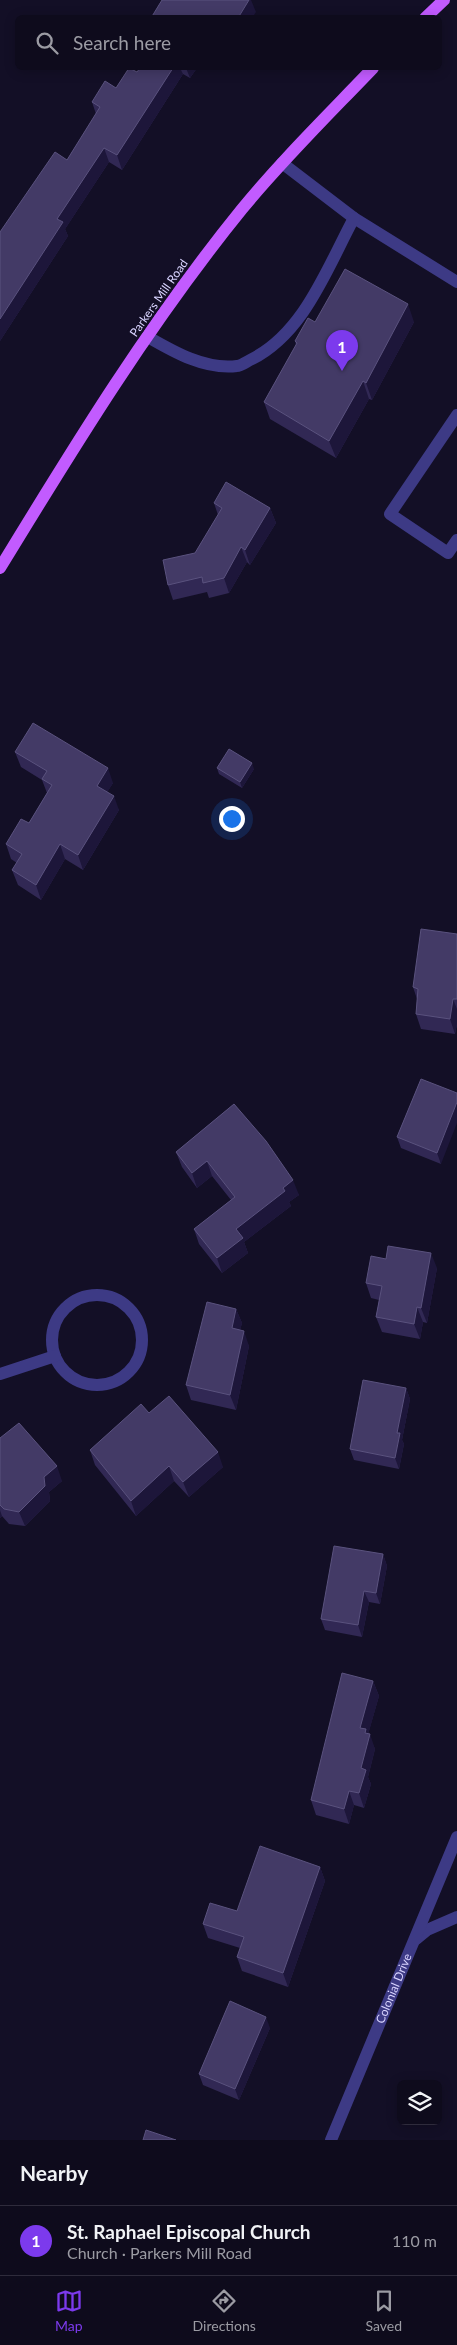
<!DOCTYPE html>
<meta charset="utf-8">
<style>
:root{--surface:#0e0b1c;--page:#171425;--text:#f1f3f6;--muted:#9b9ba3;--line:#2e2b3b;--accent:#7c3aed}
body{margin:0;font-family:Lato,sans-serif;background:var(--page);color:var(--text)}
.controls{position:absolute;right:15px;bottom:15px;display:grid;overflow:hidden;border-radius:8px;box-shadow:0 2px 12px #0003}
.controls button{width:45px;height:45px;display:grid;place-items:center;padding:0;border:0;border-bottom:1px solid var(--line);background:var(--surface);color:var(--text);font:25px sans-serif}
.you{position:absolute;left:231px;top:818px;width:18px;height:18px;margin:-12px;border:4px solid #fff;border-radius:50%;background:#1a73e8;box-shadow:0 0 0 8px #1a73e833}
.badge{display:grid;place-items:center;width:32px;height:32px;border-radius:50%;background:var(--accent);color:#fff;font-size:16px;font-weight:700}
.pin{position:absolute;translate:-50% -41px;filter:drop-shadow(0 1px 2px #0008)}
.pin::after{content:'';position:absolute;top:26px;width:18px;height:15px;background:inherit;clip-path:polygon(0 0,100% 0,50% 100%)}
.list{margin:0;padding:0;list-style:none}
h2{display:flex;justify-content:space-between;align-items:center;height:65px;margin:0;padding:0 20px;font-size:21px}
h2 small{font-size:16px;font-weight:400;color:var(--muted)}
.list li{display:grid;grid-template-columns:32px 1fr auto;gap:15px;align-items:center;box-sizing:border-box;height:70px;padding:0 20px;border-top:1px solid var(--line)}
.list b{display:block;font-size:19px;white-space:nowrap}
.list p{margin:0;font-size:16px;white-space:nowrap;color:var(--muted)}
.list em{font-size:16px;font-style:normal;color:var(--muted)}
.icon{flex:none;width:28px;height:28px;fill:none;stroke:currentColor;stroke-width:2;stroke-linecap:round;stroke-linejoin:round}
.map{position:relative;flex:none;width:457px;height:2140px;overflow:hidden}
.search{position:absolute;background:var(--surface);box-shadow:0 2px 12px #0003;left:15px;right:15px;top:15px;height:55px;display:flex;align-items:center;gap:12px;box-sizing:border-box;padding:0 18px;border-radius:8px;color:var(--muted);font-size:19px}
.sheet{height:135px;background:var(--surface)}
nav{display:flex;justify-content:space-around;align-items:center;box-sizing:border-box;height:70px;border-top:1px solid var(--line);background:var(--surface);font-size:14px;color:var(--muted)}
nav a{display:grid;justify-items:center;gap:2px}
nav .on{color:var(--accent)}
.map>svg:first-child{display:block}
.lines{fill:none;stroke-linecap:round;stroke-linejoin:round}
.minor{stroke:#3d3a85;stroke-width:12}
.major{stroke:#c25bff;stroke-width:12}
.wall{fill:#312854}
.shaded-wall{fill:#1d163a}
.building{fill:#433a66;stroke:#5a527e}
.labels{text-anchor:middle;stroke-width:4.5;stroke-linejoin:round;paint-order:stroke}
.street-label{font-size:12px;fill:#d9d4ff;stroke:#130f26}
</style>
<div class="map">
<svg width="457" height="2140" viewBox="0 0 457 2140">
<rect width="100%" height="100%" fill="#130f26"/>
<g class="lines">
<g class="minor">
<path d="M282,163L354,218L457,282"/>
<path d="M148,337C174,352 205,370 237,366C241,366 246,362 250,360C304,334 327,268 354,218"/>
<path d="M457,415L390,514L448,553L457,540"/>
<circle cx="97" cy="1340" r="45"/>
<path d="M0,1374L55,1356"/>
<path d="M416,1939L427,1930L457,1917"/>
<path id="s1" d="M331,2140L457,1837"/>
</g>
<path class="major" d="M425,18L444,0
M0,568C75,445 151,321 242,209C283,159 329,114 373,68"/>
</g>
<path class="wall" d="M140,68H197L190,78L183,74L122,170L109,162L65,229L68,236L0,341V232L67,160L96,114L92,102L116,88L137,72Z
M315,322H414L372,400L369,399L336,458L270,419L264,402L296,345L295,341Z
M214,503L270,508L276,523L250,565L247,562L229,593L209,598L207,592L173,600L168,585L195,553L218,515Z
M15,752L113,783L107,792L119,810L83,870L65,859L41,900L18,885L12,870L17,863L11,859L6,844L29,823L47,793L42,780L21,767Z
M217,768L254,769L242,788L219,774Z
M457,934V1024L455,1034L421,1029L416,1014L417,999L413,987Z
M421,1079L441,1164L401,1148L397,1137Z
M234,1104L299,1195L289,1202L291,1206L244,1242L248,1253L222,1273L199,1244L194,1229L231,1200L212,1176L197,1188L182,1167L176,1152Z
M437,1268L427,1323L423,1322L420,1339L382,1332L376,1317L379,1300L371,1298L366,1283Z
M236,1309L242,1323L240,1330L249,1346L236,1410L191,1400L186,1385Z
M406,1388L410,1399L402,1440L404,1444L399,1469L354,1460L350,1449Z
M149,1413L223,1467L189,1497L174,1481L136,1516L95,1465L90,1450Z
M0,1438L62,1481L49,1492L50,1501L25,1526L9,1524L2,1516L0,1518Z
M383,1554L387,1566L380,1604L369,1602L362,1637L325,1630L321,1619Z
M373,1681L379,1696L368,1734L375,1749L368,1777L371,1784L364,1808L354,1805L349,1824L316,1815L311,1800Z
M320,1867L325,1881L288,1987L242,1971L237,1957L240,1948L208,1938L203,1924L237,1911Z
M270,2028L239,2100L203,2085L199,2074Z"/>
<path class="shaded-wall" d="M249,0H251L256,12L252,18H238Z
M173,68H180L183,74L122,170L117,155Z
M186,68H197L190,78Z
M104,148L109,162L65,229L68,236L0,341V319L57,219Z
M408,304L414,322L372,400L366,383Z
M363,381L369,399L336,458L329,441Z
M270,508L276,523L250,565L245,550Z
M241,547L247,562L229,593L224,578Z
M252,763L254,769L242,788L240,782Z
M108,768L113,783L102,801L97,786Z
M114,796L119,810L83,870L78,855Z
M60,844L65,859L41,900L36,885Z
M453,999L457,1009V1024L455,1034L450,1019Z
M457,1102V1123L441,1164L437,1153Z
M207,1161L212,1176L197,1188L192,1173Z
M293,1180L299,1195L289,1202L291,1206L244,1242L248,1253L222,1273L217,1258L236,1229L283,1188Z
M431,1253L437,1268L427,1323L421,1308Z
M417,1307L423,1322L420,1339L414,1324Z
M236,1309L242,1323L237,1343L232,1328Z
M244,1331L249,1346L236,1410L230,1395Z
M406,1388L410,1399L402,1440L404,1444L399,1469L395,1458L397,1433Z
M218,1452L223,1467L189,1497L183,1482Z
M57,1466L62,1481L49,1492L50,1501L25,1526L19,1512L44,1477Z
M169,1466L174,1481L136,1516L131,1501Z
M0,1510L2,1516L0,1518Z
M383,1554L387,1566L380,1604L376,1593Z
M364,1591L369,1602L362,1637L358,1625Z
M373,1681L379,1696L368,1735L370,1734L375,1749L368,1777L371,1784L364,1808L359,1793L361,1768L360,1728Z
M349,1791L354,1805L349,1824L344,1809Z
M320,1867L325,1881L288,1987L283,1973Z
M266,2017L270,2028L239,2100L235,2089Z"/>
<path class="building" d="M162,0H249L238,18H151Z
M129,68L137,72L140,68H173L117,155L104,148L57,219L63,222L0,319V232L55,152L67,160L100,107L92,102L105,81L116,88Z
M345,269L408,304L366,383L363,381L329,441L264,402L297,343L295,341L308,318L315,322Z
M226,482L270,508L245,550L241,547L224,578L203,583L202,577L168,585L163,560L195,553L222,508L214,503Z
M33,723L108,768L97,786L114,796L78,855L60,844L36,885L12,870L22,854L6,844L21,819L29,823L52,785L42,779L47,771L15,752Z
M229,749L252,763L240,782L217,768Z
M421,929L457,934V999H453L450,1019L416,1014L418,989L413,987Z
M421,1079L457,1093V1102L437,1153L397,1137Z
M234,1104L266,1141L293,1180L283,1188L285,1191L236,1229L243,1238L217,1258L194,1229L235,1197L207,1161L192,1173L176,1152Z
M388,1246L431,1253L421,1308L417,1307L414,1324L376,1317L382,1286L366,1283L371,1256L386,1259Z
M207,1302L236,1309L232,1328L244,1331L230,1395L186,1385Z
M363,1380L406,1388L397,1433H400L395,1458L350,1449Z
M169,1396L218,1452L183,1482L169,1466L131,1501L90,1450L141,1404L149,1413Z
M19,1423L57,1466L44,1477L45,1486L19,1512L4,1509L0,1505V1438Z
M334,1546L383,1554L376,1593L364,1591L358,1625L321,1619Z
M342,1673L373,1681L360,1728L366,1729L365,1733L370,1734L361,1768L366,1770L359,1793L349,1791L344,1809L311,1800Z
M260,1846L320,1867L283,1973L237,1957L244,1937L203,1924L210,1903L237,1911Z
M230,2001L266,2017L235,2089L199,2074Z
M146,2130L176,2140H143Z"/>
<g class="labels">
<g class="street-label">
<text transform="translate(159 298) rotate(-55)" y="4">Parkers Mill Road</text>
<text dy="4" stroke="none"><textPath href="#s1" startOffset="164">Colonial Drive</textPath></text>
</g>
</g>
</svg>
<div class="controls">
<button><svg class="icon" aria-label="layers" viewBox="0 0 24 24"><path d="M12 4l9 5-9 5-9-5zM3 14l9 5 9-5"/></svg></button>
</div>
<div class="you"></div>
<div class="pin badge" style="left:342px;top:371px">1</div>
<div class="search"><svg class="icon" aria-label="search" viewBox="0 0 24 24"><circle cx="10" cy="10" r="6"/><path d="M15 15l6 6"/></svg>Search here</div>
</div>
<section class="sheet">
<h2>Nearby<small></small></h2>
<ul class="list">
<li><span class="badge">1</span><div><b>St. Raphael Episcopal Church</b><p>Church · Parkers Mill Road</p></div><em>110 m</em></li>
</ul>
</section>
<nav>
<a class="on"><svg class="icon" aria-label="map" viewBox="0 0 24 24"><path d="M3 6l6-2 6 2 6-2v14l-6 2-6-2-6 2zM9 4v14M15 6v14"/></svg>Map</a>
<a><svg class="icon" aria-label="directions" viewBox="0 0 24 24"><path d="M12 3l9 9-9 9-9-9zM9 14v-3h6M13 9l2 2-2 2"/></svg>Directions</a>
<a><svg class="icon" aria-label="saved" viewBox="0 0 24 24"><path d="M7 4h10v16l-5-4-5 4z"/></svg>Saved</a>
</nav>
